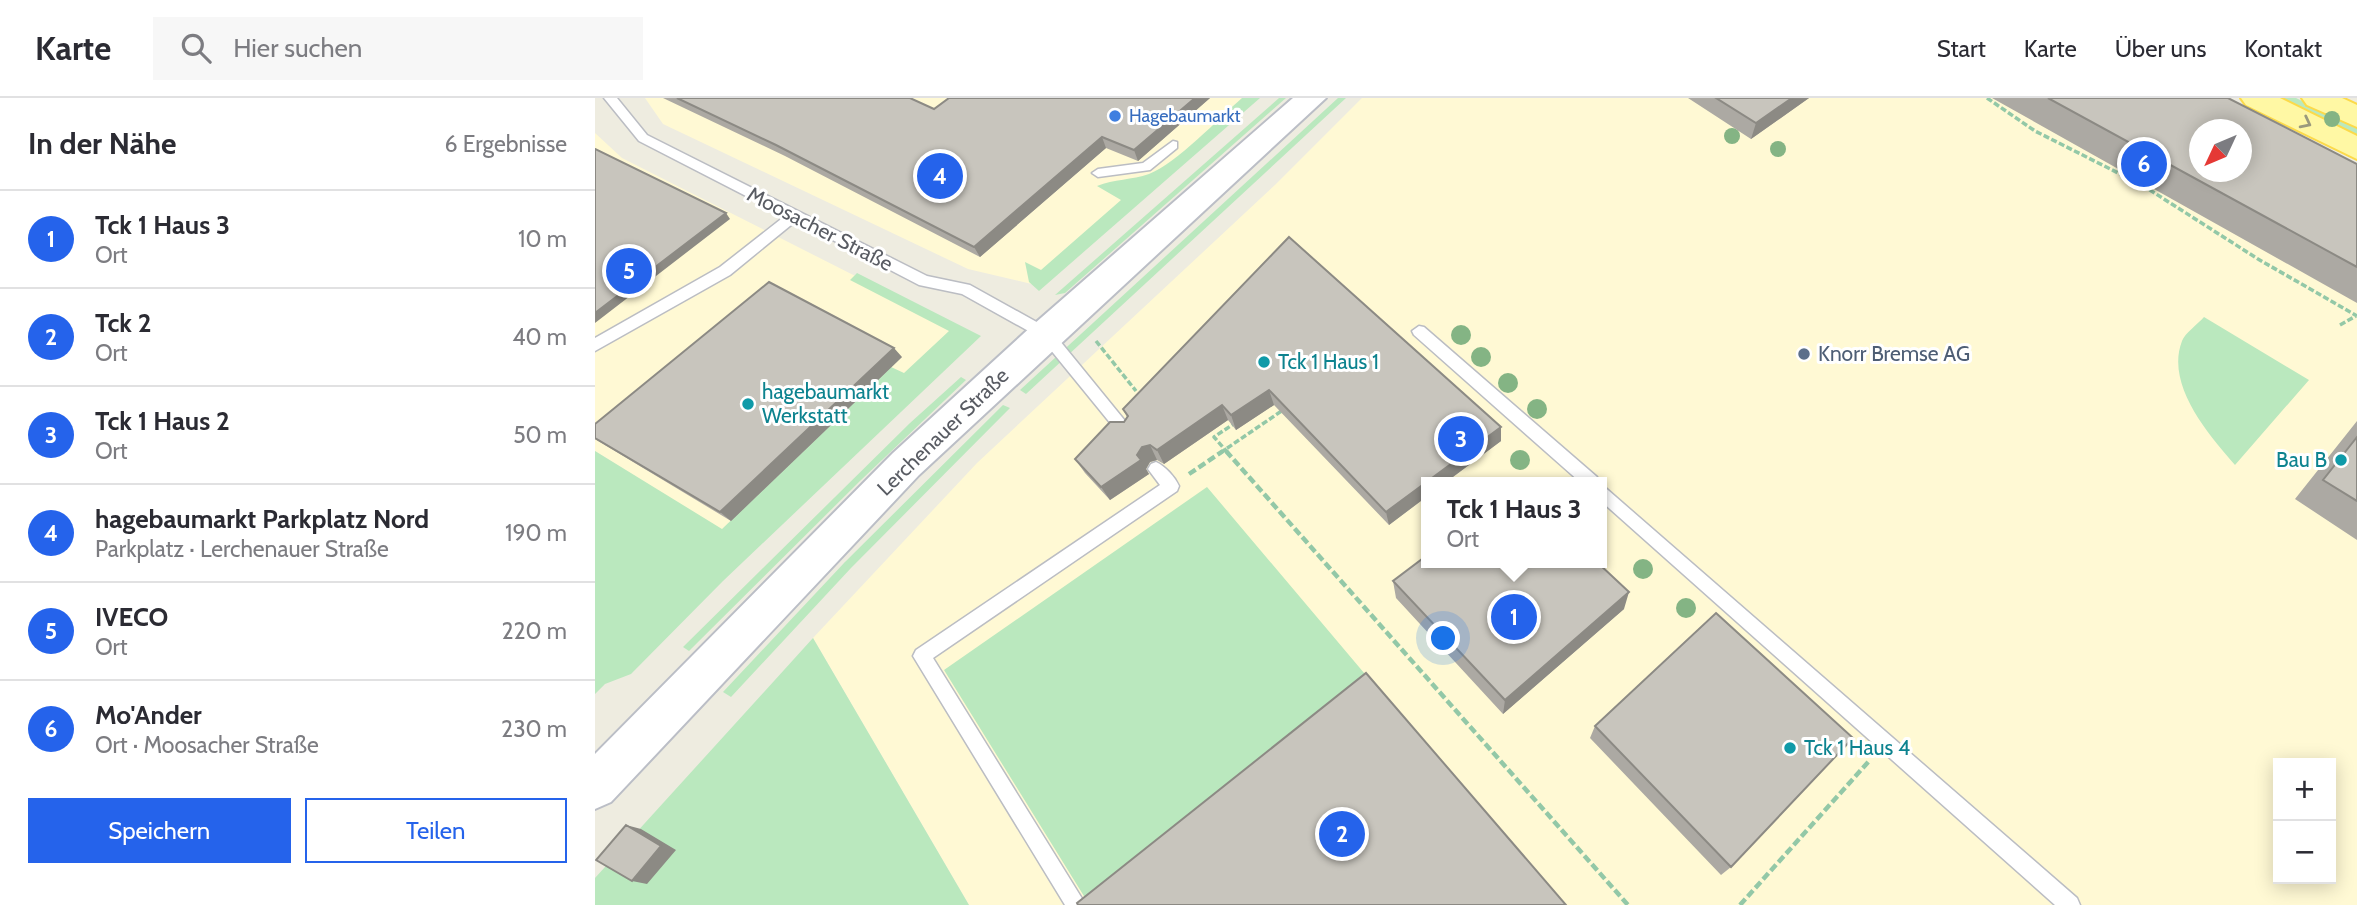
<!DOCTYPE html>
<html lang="de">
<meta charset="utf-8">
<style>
:root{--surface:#fff;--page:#f7f7f7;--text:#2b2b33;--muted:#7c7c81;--line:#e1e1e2;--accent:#2563eb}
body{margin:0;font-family:Cabin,sans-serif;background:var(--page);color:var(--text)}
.controls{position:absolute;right:21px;bottom:21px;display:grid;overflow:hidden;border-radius:0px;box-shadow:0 4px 18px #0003}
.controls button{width:63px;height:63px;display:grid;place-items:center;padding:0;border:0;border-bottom:2px solid var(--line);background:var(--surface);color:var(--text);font:35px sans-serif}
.compass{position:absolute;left:1594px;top:21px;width:63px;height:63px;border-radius:50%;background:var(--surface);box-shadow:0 4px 18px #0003;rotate:226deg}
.you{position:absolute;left:849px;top:541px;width:24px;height:24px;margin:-18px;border:5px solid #fff;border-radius:50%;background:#1a73e8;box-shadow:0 0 0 10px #1a73e833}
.badge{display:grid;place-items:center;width:46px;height:46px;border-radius:50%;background:var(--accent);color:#fff;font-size:23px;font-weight:700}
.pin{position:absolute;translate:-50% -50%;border:4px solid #fff;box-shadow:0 2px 7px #0006}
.popup{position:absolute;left:826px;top:379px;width:186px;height:91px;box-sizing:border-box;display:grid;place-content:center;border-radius:0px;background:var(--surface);filter:drop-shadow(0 2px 5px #0005);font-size:23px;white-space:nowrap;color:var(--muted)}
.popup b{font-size:26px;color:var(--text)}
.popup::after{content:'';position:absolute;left:50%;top:100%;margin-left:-14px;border:14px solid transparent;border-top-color:var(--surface)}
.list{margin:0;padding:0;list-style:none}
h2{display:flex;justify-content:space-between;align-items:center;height:91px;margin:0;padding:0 28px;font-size:30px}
h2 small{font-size:23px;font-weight:400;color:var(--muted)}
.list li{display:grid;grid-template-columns:46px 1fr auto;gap:21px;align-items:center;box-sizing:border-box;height:98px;padding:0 28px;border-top:2px solid var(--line)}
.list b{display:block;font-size:26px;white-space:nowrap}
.list p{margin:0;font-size:23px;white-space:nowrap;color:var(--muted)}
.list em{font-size:23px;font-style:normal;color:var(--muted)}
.actions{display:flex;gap:14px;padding:21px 28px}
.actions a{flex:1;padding:16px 0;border:2px solid var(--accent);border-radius:0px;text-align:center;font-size:24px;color:var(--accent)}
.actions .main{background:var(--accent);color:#fff}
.icon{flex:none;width:38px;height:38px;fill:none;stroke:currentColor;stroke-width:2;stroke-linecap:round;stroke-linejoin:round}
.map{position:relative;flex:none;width:1762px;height:807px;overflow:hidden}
header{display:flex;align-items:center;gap:42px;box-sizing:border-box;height:98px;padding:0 35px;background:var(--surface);border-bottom:2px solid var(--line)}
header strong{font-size:33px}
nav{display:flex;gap:38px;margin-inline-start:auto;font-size:24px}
.search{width:490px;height:63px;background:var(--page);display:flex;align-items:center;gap:18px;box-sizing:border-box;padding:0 24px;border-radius:0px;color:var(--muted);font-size:26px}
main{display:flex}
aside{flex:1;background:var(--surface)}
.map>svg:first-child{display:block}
.commercial{fill:#fff9d4;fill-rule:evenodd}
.green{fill:#bae8be}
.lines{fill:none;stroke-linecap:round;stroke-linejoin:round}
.service-casing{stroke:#bbbdc3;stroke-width:3}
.secondary-casing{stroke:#bbbec6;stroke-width:4}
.primary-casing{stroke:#fcda4a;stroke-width:4}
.path-far1{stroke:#93c8a7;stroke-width:3.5;stroke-dasharray:6 2.5;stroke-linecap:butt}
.path{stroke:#93c8a7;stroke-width:4.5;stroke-dasharray:8 3.5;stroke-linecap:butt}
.service{fill:#fff;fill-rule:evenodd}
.secondary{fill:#fff;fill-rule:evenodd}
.primary{fill:#fff8a4;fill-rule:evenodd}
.tree{fill:#84b484}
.wall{fill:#aca9a3}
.shaded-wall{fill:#8c8a84}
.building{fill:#c8c5bd;stroke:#8c8a84;stroke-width:2;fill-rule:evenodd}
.oneway{stroke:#9b9a7d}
.shop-dot{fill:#3f7fe0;stroke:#fff;stroke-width:2.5}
.service-dot{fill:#5c6f8a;stroke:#fff;stroke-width:2.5}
.culture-dot{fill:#0f9aa8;stroke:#fff;stroke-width:2.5}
.labels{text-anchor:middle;stroke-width:6;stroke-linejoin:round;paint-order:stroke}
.far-shop-label{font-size:18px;fill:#366cbe;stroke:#fff;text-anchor:start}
.street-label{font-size:21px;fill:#595c63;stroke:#fff}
.service-label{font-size:21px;fill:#4e5e75;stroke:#fff;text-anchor:start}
.culture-label{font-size:21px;fill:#0d838f;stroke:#fff;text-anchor:start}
</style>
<header>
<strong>Karte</strong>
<div class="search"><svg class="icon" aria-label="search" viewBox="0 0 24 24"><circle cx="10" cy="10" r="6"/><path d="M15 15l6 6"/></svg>Hier suchen</div>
<nav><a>Start</a><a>Karte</a><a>Über uns</a><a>Kontakt</a></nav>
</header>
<main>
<aside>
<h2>In der Nähe<small>6 Ergebnisse</small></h2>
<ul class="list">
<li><span class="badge">1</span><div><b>Tck 1 Haus 3</b><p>Ort</p></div><em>10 m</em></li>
<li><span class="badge">2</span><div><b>Tck 2</b><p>Ort</p></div><em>40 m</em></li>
<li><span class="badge">3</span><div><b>Tck 1 Haus 2</b><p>Ort</p></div><em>50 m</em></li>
<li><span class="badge">4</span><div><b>hagebaumarkt Parkplatz Nord</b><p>Parkplatz · Lerchenauer Straße</p></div><em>190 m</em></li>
<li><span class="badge">5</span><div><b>IVECO</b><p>Ort</p></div><em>220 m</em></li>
<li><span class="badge">6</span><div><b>Mo'Ander</b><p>Ort · Moosacher Straße</p></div><em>230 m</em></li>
</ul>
<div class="actions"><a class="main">Speichern</a><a>Teilen</a></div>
</aside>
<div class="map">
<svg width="1762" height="807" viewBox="0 0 1762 807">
<rect width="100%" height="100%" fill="#eeece0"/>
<path class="commercial" d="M50,0H659L445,188L373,171L68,26Z
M767,0H1590L1762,84V807H374L218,540L382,365L681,86ZM1604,32H1646V74H1604ZM832,384H1006V465H832ZM1683,665H1736V781H1683Z
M0,35L27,60L373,235L142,442L0,353Z"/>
<path class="green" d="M647,0H665L444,193L434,184L430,164L446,172L526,102L502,88C519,81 537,82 554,76C582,65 623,21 647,0Z
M684,0H691L470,195L460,197Z
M743,0H751L431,296L425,292Z
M1679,0H1701L1762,30V41Z
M262,175L386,238L128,483L36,576L10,586L0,596V353L127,431L296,269L309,275L354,233L255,182Z
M1609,219L1714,282L1640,367C1614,337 1570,287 1587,243C1590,235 1603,226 1609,219Z
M366,279L371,282L266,382L94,553L88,549L315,325Z
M408,307L415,310L256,470L136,599L128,594L249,465Z
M612,389L775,582L492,803L349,572Z
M218,540L374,807H0V780Z"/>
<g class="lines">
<g class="service-casing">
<path id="service" d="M9,0H22L52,37L332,178L375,187L456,232L535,329L538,333L535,337H525L446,240L367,196L324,187L201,123L135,177L0,253V240L125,169L190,118L44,43Z
M578,43L582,44V50L555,72L503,79L497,75L503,71L548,65Z
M824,228L829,229L1002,379L1004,384H985L819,237L817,233Z
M561,364C570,368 580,379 584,388L582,393L338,560L491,807H470L318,558L321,552L565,387L553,371L556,366Z
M1006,386L1482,800L1485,807H1460L1006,403Z"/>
</g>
<g class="secondary-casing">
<path id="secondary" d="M698,0H731L324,377L16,704L0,711V656L298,355L439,226Z"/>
</g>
<g class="primary-casing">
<path id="primary" d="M1646,0H1685L1762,38V61L1651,7Z
M1707,0H1747L1762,7V29L1712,7Z"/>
</g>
<path class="path-far1" d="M1392,0L1440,33L1547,87L1663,161L1762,218
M1745,227L1761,218
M501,243L541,293
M625,355L688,312
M633,355L619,339L640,325"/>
<path class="path" d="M631,353L1033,807
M594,376L628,353
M1145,807L1275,662"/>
<use href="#service" class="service"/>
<use href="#secondary" class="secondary"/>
<use href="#primary" class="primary"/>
</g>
<g class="tree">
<circle cx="1737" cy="21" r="8"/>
<circle cx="1137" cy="38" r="8"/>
<circle cx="1183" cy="51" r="8"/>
<circle cx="866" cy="237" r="10"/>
<circle cx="886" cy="259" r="10"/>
<circle cx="913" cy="285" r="10"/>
<circle cx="942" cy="311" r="10"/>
<circle cx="925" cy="362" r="10"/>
<circle cx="1048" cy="471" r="10"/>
<circle cx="1091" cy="510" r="10"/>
</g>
<path class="wall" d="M68,0H315L339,11L354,0H615L543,63L511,50L385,159L190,58Z
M1093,0H1214L1156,41Z
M1397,0H1633L1762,66V205Z
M694,139L906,329V343L794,427L679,307L641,332L633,322L569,366L562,362L555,364L551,371L554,376L515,402L490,375L480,361L529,324L532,319L528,311Z
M307,259L136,423L0,341V326Z
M1762,323V442L1700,401Z
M798,483L1029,511L908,616L801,500Z
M1000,628L1136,769L1126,777L995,640Z"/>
<path class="shaded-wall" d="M600,0H615L543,63L539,52Z
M1197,0H1214L1156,41L1161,25Z
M507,39L511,50L385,159L379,149Z
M131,115L135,121L0,225V215Z
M299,250L307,259L136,423L125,414Z
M674,292L679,307L641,332L636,317Z
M627,307L633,322L569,366L562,352Z
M906,329V343L851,384H831V399L794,427L791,414Z
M555,347L562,362L555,364L551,371L554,376L515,402L506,389L542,357L547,349Z
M1034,494L1029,511L908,616L910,602Z
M31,727L46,731L81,752L52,786L37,783Z"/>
<path class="building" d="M82,0H315L339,11L354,0H600L539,52L507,39L379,149L181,47Z
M1121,0H1197L1161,25Z
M1453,0H1633L1762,66V169ZM1605,32H1647V74H1605Z
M0,51L131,115L0,215Z
M694,139L906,329L791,414L674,292L636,317L627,307L562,352L555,347L547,349L542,357L546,362L506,389L480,361L515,324H529L533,318L528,311Z
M174,184L299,250L125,414L0,340V326Z
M1762,339V403L1728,382Z
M831,458V465H1003L1034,494L910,602L798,483Z
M1121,515L1258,640L1136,769L1000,628Z
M771,575L971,807H483L482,805Z
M31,727L66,748L37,783L1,762Z"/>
<defs><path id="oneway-chevron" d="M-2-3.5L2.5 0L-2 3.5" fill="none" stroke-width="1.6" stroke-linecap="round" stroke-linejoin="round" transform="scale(1.75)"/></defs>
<use class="oneway" href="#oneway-chevron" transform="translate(1711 25) rotate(27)"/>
<circle class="shop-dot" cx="520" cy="18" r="7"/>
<circle class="service-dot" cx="1209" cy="256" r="7"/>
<g class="culture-dot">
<circle cx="669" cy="264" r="7"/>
<circle cx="153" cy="306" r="7"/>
<circle cx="1746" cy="362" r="7"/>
<circle cx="1195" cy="650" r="7"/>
</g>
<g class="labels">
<g class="far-shop-label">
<text x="534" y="24">Hagebaumarkt</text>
</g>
<g class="street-label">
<text transform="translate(225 131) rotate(27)" y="7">Moosacher Straße</text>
<text transform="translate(348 334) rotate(-44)" y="7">Lerchenauer Straße</text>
</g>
<g class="service-label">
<text x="1223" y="263">Knorr Bremse AG</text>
</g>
<g class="culture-label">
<text x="683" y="271">Tck 1 Haus 1</text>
<text x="167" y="301">hagebaumarkt<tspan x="167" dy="24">Werkstatt</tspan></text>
<text x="1732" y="369" text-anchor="end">Bau B</text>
<text x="1209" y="657">Tck 1 Haus 4</text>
</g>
</g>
</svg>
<div class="controls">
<button>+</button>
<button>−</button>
</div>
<svg class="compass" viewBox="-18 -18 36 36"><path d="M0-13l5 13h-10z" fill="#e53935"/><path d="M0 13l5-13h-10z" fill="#7c7c81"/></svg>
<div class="you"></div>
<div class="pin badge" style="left:919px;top:519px">1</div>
<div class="popup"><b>Tck 1 Haus 3</b>Ort</div>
<div class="pin badge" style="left:747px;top:736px">2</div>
<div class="pin badge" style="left:866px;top:341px">3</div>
<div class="pin badge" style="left:345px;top:78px">4</div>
<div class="pin badge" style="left:34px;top:173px">5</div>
<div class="pin badge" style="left:1549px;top:66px">6</div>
</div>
</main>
